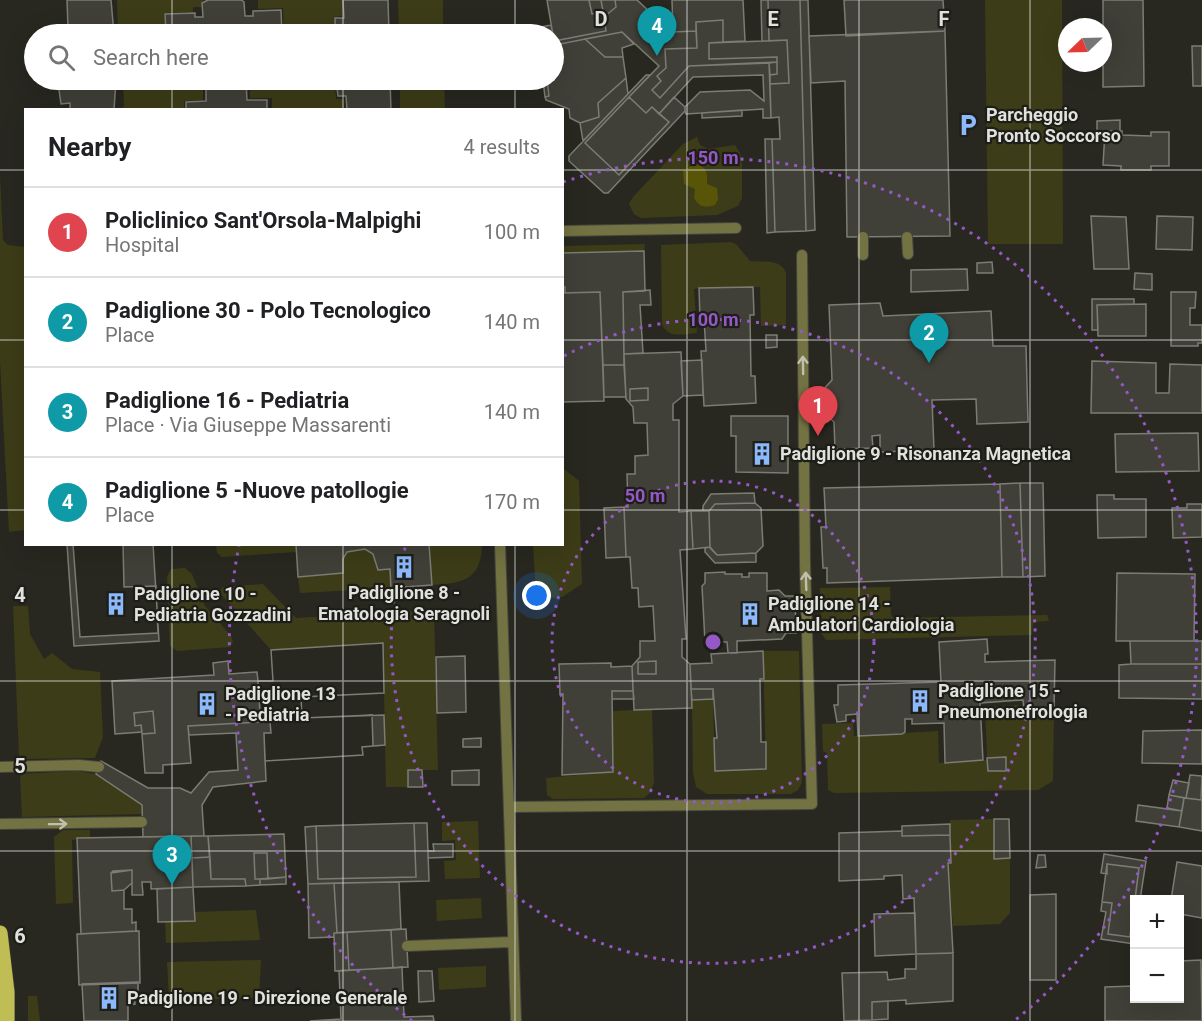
<!DOCTYPE html>
<meta charset="utf-8">
<style>
:root{--surface:#fff;--page:#f2f2f2;--text:#202124;--muted:#757577;--line:#e0e0e0;--accent:#0f766e}
body{margin:0;font-family:Roboto,sans-serif;background:var(--page);color:var(--text)}
.controls{position:absolute;right:18px;bottom:18px;display:grid;overflow:hidden;border-radius:0px;box-shadow:0 6px 24px #0002}
.controls button{width:54px;height:54px;display:grid;place-items:center;padding:0;border:0;border-bottom:2px solid var(--line);background:var(--surface);color:var(--text);font:30px sans-serif}
.compass{position:absolute;left:1058px;top:18px;width:54px;height:54px;border-radius:50%;background:var(--surface);box-shadow:0 6px 24px #0002;rotate:247deg}
.you{position:absolute;left:537px;top:596px;width:21px;height:21px;margin:-15px;border:4px solid #fff;border-radius:50%;background:#1a73e8;box-shadow:0 0 0 9px #1a73e833}
.badge{display:grid;place-items:center;width:39px;height:39px;border-radius:50%;background:var(--accent);color:#fff;font-size:20px;font-weight:700}
.pin{position:absolute;translate:-50% -50px;filter:drop-shadow(0 2px 3px #0008)}
.pin::after{content:'';position:absolute;top:32px;width:21px;height:18px;background:inherit;clip-path:polygon(0 0,100% 0,50% 100%)}
.list{margin:0;padding:0;list-style:none}
h2{display:flex;justify-content:space-between;align-items:center;height:78px;margin:0;padding:0 24px;font-size:26px}
h2 small{font-size:20px;font-weight:400;color:var(--muted)}
.list li{display:grid;grid-template-columns:39px 1fr auto;gap:18px;align-items:center;box-sizing:border-box;height:90px;padding:0 24px;border-top:2px solid var(--line)}
.list b{display:block;font-size:22px;white-space:nowrap}
.list p{margin:0;font-size:20px;white-space:nowrap;color:var(--muted)}
.list em{font-size:20px;font-style:normal;color:var(--muted)}
.icon{flex:none;width:33px;height:33px;fill:none;stroke:currentColor;stroke-width:2;stroke-linecap:round;stroke-linejoin:round}
.map{position:relative;flex:none;width:1202px;height:1021px;overflow:hidden}
.search{position:absolute;background:var(--surface);box-shadow:0 6px 24px #0002;left:24px;top:24px;width:540px;height:66px;display:flex;align-items:center;gap:15px;box-sizing:border-box;padding:0 21px;border-radius:33px;color:var(--muted);font-size:22px}
.panel{position:absolute;background:var(--surface);box-shadow:0 6px 24px #0002;left:24px;top:108px;width:540px;height:438px;border-radius:0px}
.map>svg:first-child{display:block}
.green{fill:#3d3c18}
.water{fill:#585508}
.building{fill:#404038;stroke:#7b7c73;stroke-width:1.5;fill-rule:evenodd}
.lines{fill:none;stroke-linecap:round;stroke-linejoin:round}
.lane-casing{stroke:#46463f;stroke-width:12}
.primary-casing{stroke:#46463f;stroke-width:16}
.lane{stroke:#737242;stroke-width:10}
.primary{stroke:#c0bd54;stroke-width:15}
.oneway{stroke:#c0c0ae}
.grid{fill:none;stroke:#e1e1dd;stroke-width:1.5;stroke-opacity:0.55}
.ring{fill:none;stroke:#9459c6;stroke-width:3;stroke-dasharray:3 6}
.labels{text-anchor:middle;stroke-width:4.5;stroke-linejoin:round;paint-order:stroke}
.poi-label{font-size:18px;font-weight:bold;fill:#e1e1dd;stroke:#1e1e18;text-anchor:start}
.grid-label{font-size:20px;text-anchor:middle;font-weight:bold;fill:#e1e1dd;stroke:#1e1e18;stroke-width:4.5;stroke-linejoin:round;paint-order:stroke}
.centre{fill:#9459c6;stroke:#1e1e18;stroke-width:3}
.ring-label{font-size:18px;text-anchor:middle;font-weight:bold;fill:#9459c6;stroke:#1e1e18;stroke-width:4.5;stroke-linejoin:round;paint-order:stroke}
</style>
<div class="map">
<svg width="1202" height="1021" viewBox="0 0 1202 1021">
<rect width="100%" height="100%" fill="#282821"/>
<path class="green" d="M117,0H203L201,7H193V12L164,13L165,34H118Z
M246,0H342V16L334,17L333,34H316L315,31H303V34H284L283,8L258,9V0Z
M398,0H443V34H399Z
M985,0H1062L1063,244H988Z
M123,80H203V100L184,101V109H121L124,106Z
M250,80H304V87H316V80H335L336,99H343L344,109H272V98H250Z
M400,80H444L445,109H400Z
M697,137L700,145L708,149L735,145L740,153L742,165V198L738,206L717,215L641,218L634,214L629,204L633,197L683,144Z
M0,174L3,240L8,245L26,247L25,530L9,532L0,361Z
M731,242L736,244L750,261C765,263 780,258 786,273V325L761,326L760,287L699,288L694,289L697,333C683,334 668,339 662,324L661,245Z
M645,244L644,251L563,253L562,246Z
M563,468L579,481L582,584L562,597L541,599L536,594L533,545L562,544Z
M216,545H296V552L222,557L217,553Z
M429,545H482C481,581 462,583 432,585Z
M356,549H365L373,554L378,570L390,569L391,588L300,593L298,577L343,559L347,552Z
M185,568L192,574L205,606L231,636L233,642L230,647L177,651L170,646L167,577L171,569Z
M263,584L296,618L434,610L438,770H408V787H386L383,643L271,650L219,592L223,587Z
M890,587L891,615L894,618L1047,615L1049,621L1033,622L1032,635L826,640L821,633L820,588Z
M13,606H28L30,634L44,659L52,653L72,669L100,672L103,737L95,758L19,759Z
M763,651H799L802,782L798,790L791,794H707L696,787L693,773L692,700L713,699L715,770L766,769Z
M1019,705L1020,711L1054,709L1053,781L1038,790L834,793L828,790L827,753L823,751L822,724L853,723L854,736L938,731L939,763L988,760V771H1006L1005,757L987,758L985,707Z
M652,709L654,782L651,792L644,798L553,799L547,795L546,778L613,772V711Z
M76,771L96,774L142,805V814L22,817L20,774Z
M994,819V858H1010V913L1000,924L953,926L948,863L951,862L950,820Z
M478,821L480,878L445,879L444,861L456,860L455,840L442,841V822Z
M63,830H90V838L72,840L73,903L56,904L54,837Z
M481,898L482,918L437,921L436,900Z
M256,910L260,940L166,943L165,922L194,912Z
M261,960L259,998L169,1000L167,962Z
M486,966V987L439,990L438,968Z
M28,996H37L40,1021H28Z"/>
<path class="water" d="M694,164C706,165 708,173 707,184L717,188L718,199L715,205C705,208 699,207 694,198L695,189L684,184L683,171Z"/>
<path class="building" d="M67,0H111L114,34H59V27H68Z
M208,0H241L244,2L245,16H253V11L281,10L282,34H166L165,14L195,13V17H203L202,3Z
M343,0H388L389,34H335V18H344Z
M547,0H589L592,14L603,11L601,0H615L616,7L604,17L606,31L554,41Z
M589,0H601L603,11L592,14Z
M615,0H637L671,32L696,31L697,48L665,49L666,68L657,76L661,81L652,90L660,98L689,66L769,63L771,118H763V109L686,114L685,111V107L700,92L750,90L764,101L763,75L693,77L659,114L652,107L646,113L629,97L659,66L622,32L555,45L554,41L606,31L604,17L616,7Z
M672,0H743L745,41L723,42V20L696,22V31L673,32Z
M761,0H768L769,41H762Z
M768,0H800L806,231L775,232L772,139H780L779,117L771,118L770,84L789,83L787,40L769,41Z
M800,0H808L815,230L806,231Z
M844,0H943L945,31L846,36Z
M1103,0H1143L1144,86L1103,87Z
M723,20V42L709,43V59L777,57V62L689,66L660,98L652,90L661,81L657,76L666,68L665,49L697,48L696,22Z
M551,25L553,34H536V28Z
M945,31L950,236L847,237L845,81L811,83L809,36Z
M622,32L634,44L622,48L623,57H605L585,39Z
M585,39L605,57H623L626,78L598,103L599,117L580,123L570,118L569,109L546,100L545,97L549,96L547,80H554L555,45Z
M787,40L789,83L770,84V75L777,74V57L709,59V43Z
M1192,46H1202V86H1193Z
M777,62V74L770,75L769,63Z
M646,75H650L585,143L619,175L669,122L659,114L674,97L685,107V111L608,193H604L569,161V156Z
M626,78L628,94L583,141L580,123L599,117L598,103Z
M52,80H116L114,110H70V103L61,104L58,83H52Z
M206,80H246L247,100H267V110H186V102L206,101Z
M336,80H390L391,110H347L346,96H338Z
M543,80H547L549,96L545,97Z
M629,97L646,113L652,107L669,122L619,175L585,143Z
M742,110V116L702,118V113Z
M1120,120V131H1105V135H1097V121Z
M1105,131H1122V135L1151,136V132H1169V166H1151V170H1121V166L1103,165Z
M765,139H772L775,232L767,233Z
M1091,216L1126,217L1129,269H1094Z
M1157,216L1193,217L1192,250L1156,249Z
M644,251L645,291L623,292L624,365H603L600,292L565,293V287H562V253Z
M992,262L993,273H977V263Z
M967,269L968,290L911,292V270Z
M1135,273L1152,274V290L1134,289Z
M753,287L754,315H750L751,376H755L756,403L704,406L701,351H706L704,319H700L699,288Z
M650,290L651,305H640L643,353L624,354L623,292Z
M600,292L604,401L562,402V293Z
M1171,292H1196L1195,308H1190V325H1202V343H1198V346H1171Z
M1092,299H1134V304L1097,305L1098,330H1092Z
M880,303L883,316L991,311L993,346H1026L1028,422L977,424L976,399L932,400L934,450L880,452V435L872,436L873,448L835,449L834,422L812,402L832,380L829,305Z
M1146,304V336H1098L1097,305Z
M766,335H777V347L766,348Z
M681,352L683,396L673,404V420H679V512L691,511L693,549L680,550L686,639H682V657L690,664L692,708L634,710L632,666L640,657V641H655L653,606L639,607L638,588H632L630,557H626L624,507H628L627,474H635V456L648,455L647,423H634L633,407L626,399L624,354ZM648,388V400L630,401V389ZM656,661V674H638V662Z
M702,360L703,395L683,396L681,361Z
M1092,361L1156,363V393H1169L1170,364L1202,365V413H1091Z
M603,365H624L626,397H604Z
M648,388V400L630,401V389Z
M731,416H788V473L736,472V436H731Z
M1198,433L1199,471L1116,472L1115,434Z
M1020,483H1043L1045,576L1023,577Z
M1020,483L1023,577H1002L1000,484Z
M1000,484L1002,577L827,583V568H823L821,527H826L824,488Z
M754,493L755,503L715,504L709,511H703V506L711,494Z
M1097,495H1114V499H1146V537L1098,538Z
M755,503L761,508L763,546L756,553L717,555L710,548L709,511L715,504Z
M1187,504H1202V537L1173,538L1172,508H1187Z
M624,507L626,557L606,558L604,508Z
M691,511H709L710,547L693,549Z
M67,544H153L159,641L74,646Z
M73,544H123L124,587L156,586L158,633L80,637Z
M296,544H429L432,585L391,588L390,569L378,570L373,554L365,549L347,552L343,559V573L298,577Z
M710,547L717,555L756,553V562L715,563L705,552V548Z
M725,572V574H742V577H749V573H767V591L779,590L785,596H795L796,633H786L782,639L737,641V653H728L727,642H705L702,586L705,583V573Z
M1117,573L1195,574L1194,641H1116Z
M987,639L988,654H985V662L1055,660L1054,709L1024,710L1023,700L980,703L983,760L945,763L944,723L912,724V719H905V732L902,734L858,736L857,714L846,715V721L837,722L834,705H838V685L941,682L939,642Z
M1130,641H1202V664H1131Z
M383,643L384,693L301,697L302,718L372,715L373,746L362,747L363,755L265,761L264,733H271L269,711L260,712L258,681H273L271,650Z
M383,643L384,693L301,697L302,718L384,715L385,745L362,747L363,755L265,761L264,733H271L269,711L260,712V722L188,726L191,763L163,765V773H145L142,734L155,733L153,711L134,713L135,726L141,725L142,732L115,734L112,681L214,675L213,663L228,661L229,674L257,672L258,681H273L271,650Z
M763,651L764,679H760L761,742H766V769L715,771L714,738H717L713,689H691L690,664L712,663L711,654Z
M465,656L466,712L437,713L436,657Z
M656,661V674H638V662Z
M611,663V667L632,666L633,691H612L613,772L562,775L563,694H560L559,664Z
M1131,664H1202V699L1119,698V665Z
M691,689H713V699L692,700Z
M612,691H633L634,699H612Z
M153,711L155,733L142,734L141,725L135,726L134,713Z
M269,711L271,733H264L266,781L213,787L202,805L204,836L143,837L142,805L96,774L101,761L148,788H180L191,793L209,772L238,770L236,733L189,735L188,726L260,722V712Z
M1202,730V764L1142,763L1143,731Z
M481,738V747H463V739Z
M1006,757V771H988L987,758Z
M408,770H422L423,787H408Z
M479,770V785H452V771Z
M1190,775L1202,776L1201,800L1186,798Z
M1173,780L1189,783L1186,798L1169,795Z
M1169,795L1184,798L1182,811L1167,808Z
M1184,798L1202,800V831L1179,827Z
M1138,805L1182,811L1179,827L1136,821Z
M994,819H1009L1010,858L994,859Z
M414,823H427L429,881L308,884L305,827L316,826L318,879L416,877Z
M414,823L416,877L318,879L316,826Z
M950,824V835L902,836V826Z
M902,831V836L950,835L951,863H948L953,953L916,954L914,898L903,899L902,875L884,876V879L839,881V833Z
M284,834L286,877L268,879L267,853H254L255,879H260V885L246,886L245,879H211L208,836Z
M191,836L193,887L151,889V882H142L143,895H132V870L113,871L111,873L112,891L124,890V909H132V923L136,922V931L81,934L77,838Z
M191,836H208L210,857L192,858Z
M433,844H453V857L428,858V851H434Z
M254,853H267L268,879H255Z
M1104,854L1146,861L1140,900H1135L1139,868L1107,864V874L1101,873Z
M1038,855H1045L1046,867L1036,868Z
M210,857L211,879H245L246,886L193,887L192,858Z
M1177,862L1202,866V918L1180,914V900H1171Z
M1107,864L1139,868L1130,937L1108,934L1112,903L1102,902Z
M132,870V883L124,890L112,891L111,873Z
M286,877V884L260,885V879Z
M399,882L401,929L337,933L334,883Z
M334,883L337,933H334V937L309,938L308,884Z
M193,887L195,921L158,922L157,889Z
M1056,894V980H1030V895Z
M1102,902L1112,903L1108,934L1130,937L1134,903V944L1101,939L1106,912L1101,911Z
M915,913L916,954L875,956L874,914Z
M406,929L408,967L393,968L391,930Z
M391,930L393,968L349,970L347,932Z
M139,931L140,983L79,985L77,934Z
M347,932L349,970L335,971L334,933Z
M953,953V1001L906,1004V1000L872,1002V1020L844,1021L842,973L887,972L888,980L905,978V969H916V954Z
M1201,960L1202,1021H1105V987L1134,986V998H1138V1001L1180,998V961Z
M402,967L404,1017L433,1016L434,1021H310L341,1019L339,971Z
M418,971H432L434,1001L419,1002Z
M138,982V991H134L135,1004L128,1005V1021H84L82,984Z
M888,1001V1019L872,1020V1002Z"/>
<g class="lines">
<g class="lane-casing">
<path id="lane" d="M562,231L736,228
M863,237V255
M907,237L908,254
M500,544L516,1021
M0,767L79,765L99,767
M509,807L812,804L805,564L802,255
M0,824L142,822
M407,946L513,942"/>
</g>
<g class="primary-casing">
<path id="primary" d="M0,933L7,992V1021"/>
</g>
<use href="#lane" class="lane"/>
<use href="#primary" class="primary"/>
</g>
<defs><path id="oneway-shaft" d="M-6 0H5M1.5-3L5.5 0L1.5 3" fill="none" stroke-width="1.6" stroke-linecap="round" stroke-linejoin="round" transform="scale(1.5)"/></defs>
<g class="oneway">
<use href="#oneway-shaft" transform="translate(803 365) rotate(-91)"/>
<use href="#oneway-shaft" transform="translate(806 581) rotate(-92)"/>
<use href="#oneway-shaft" transform="translate(58 824) rotate(-1)"/>
</g>
<path class="grid" d="M172,0V34M343,0V34M515,0V34M687,0V1021M859,0V1021M1030,0V1021M172,80V110M343,80V110M515,80V110M0,170H26M562,170H1202M0,340H26M562,340H1202M0,510H26M562,510H1202M172,544V1021M343,544V1021M515,544V1021M0,681H1202M0,851H1202"/>
<g class="ring">
<circle cx="713" cy="642" r="161"/>
<path d="M564 356A322 322 0 1 1 406 545"/>
<path d="M412 1021A484 484 0 0 1 239 546M563 182A484 484 0 0 1 1014 1021"/>
</g>
<defs>
<g id="parking-bare" transform="scale(1.8)"><path d="M-3.5-5.5H1a3.5 3.5 0 0 1 0 7H-1V5.5H-3.5ZM-1-3.4V-.6H.8a1.4 1.4 0 0 0 0-2.8Z" fill="#8bb9fc" stroke="#1e1e18" stroke-width="2.5" paint-order="stroke"/></g>
<g id="building-bare" transform="scale(1.8)"><path d="M-4-6H4V6H1V3H-1V6H-4ZM-2.5-4.3h1.7v1.8h-1.7ZM.8-4.3h1.7v1.8H.8ZM-2.5-1h1.7V.8h-1.7ZM.8-1h1.7V.8H.8Z" fill="#8bb9fc" stroke="#1e1e18" stroke-width="2.5" paint-order="stroke"/></g>
</defs>
<g fill-rule="evenodd">
<use href="#parking-bare" x="968" y="125"/>
<use href="#building-bare" x="762" y="454"/>
<use href="#building-bare" x="404" y="567"/>
<use href="#building-bare" x="116" y="604"/>
<use href="#building-bare" x="750" y="614"/>
<use href="#building-bare" x="920" y="701"/>
<use href="#building-bare" x="207" y="704"/>
<use href="#building-bare" x="109" y="998"/>
</g>
<g class="labels">
<g class="poi-label">
<text x="986" y="121">Parcheggio<tspan x="986" dy="21">Pronto Soccorso</tspan></text>
<text x="780" y="460">Padiglione 9 - Risonanza Magnetica</text>
<text x="404" y="599" text-anchor="middle">Padiglione 8 -<tspan x="404" dy="21">Ematologia Seragnoli</tspan></text>
<text x="134" y="600">Padiglione 10 -<tspan x="134" dy="21">Pediatria Gozzadini</tspan></text>
<text x="768" y="610">Padiglione 14 -<tspan x="768" dy="21">Ambulatori Cardiologia</tspan></text>
<text x="938" y="697">Padiglione 15 -<tspan x="938" dy="21">Pneumonefrologia</tspan></text>
<text x="225" y="700">Padiglione 13<tspan x="225" dy="21">- Pediatria</tspan></text>
<text x="127" y="1004">Padiglione 19 - Direzione Generale</text>
</g>
</g>
<g class="grid-label">
<text x="601" y="26">D</text>
<text x="773" y="26">E</text>
<text x="944" y="26">F</text>
<text x="20" y="602">4</text>
<text x="20" y="773">5</text>
<text x="20" y="943">6</text>
</g>
<circle cx="713" cy="642" r="9" class="centre"/>
<g class="ring-label">
<text x="713" y="164">150 m</text>
<text x="713" y="326">100 m</text>
<text x="645" y="502">50 m</text>
</g>
</svg>
<div class="controls">
<button>+</button>
<button>−</button>
</div>
<svg class="compass" viewBox="-18 -18 36 36"><path d="M0-13l5 13h-10z" fill="#e53935"/><path d="M0 13l5-13h-10z" fill="#757577"/></svg>
<div class="you"></div>
<div class="pin badge" style="left:818px;top:436px;background:#e0444e">1</div>
<div class="pin badge" style="left:929px;top:363px;background:#0f9aa8">2</div>
<div class="pin badge" style="left:172px;top:885px;background:#0f9aa8">3</div>
<div class="pin badge" style="left:657px;top:56px;background:#0f9aa8">4</div>
<div class="search"><svg class="icon" aria-label="search" viewBox="0 0 24 24"><circle cx="10" cy="10" r="6"/><path d="M15 15l6 6"/></svg>Search here</div>
<section class="panel">
<h2>Nearby<small>4 results</small></h2>
<ul class="list">
<li><span class="badge" style="background:#e0444e">1</span><div><b>Policlinico Sant'Orsola-Malpighi</b><p>Hospital</p></div><em>100 m</em></li>
<li><span class="badge" style="background:#0f9aa8">2</span><div><b>Padiglione 30 - Polo Tecnologico</b><p>Place</p></div><em>140 m</em></li>
<li><span class="badge" style="background:#0f9aa8">3</span><div><b>Padiglione 16 - Pediatria</b><p>Place · Via Giuseppe Massarenti</p></div><em>140 m</em></li>
<li><span class="badge" style="background:#0f9aa8">4</span><div><b>Padiglione 5 -Nuove patollogie</b><p>Place</p></div><em>170 m</em></li>
</ul>
</section>
</div>
